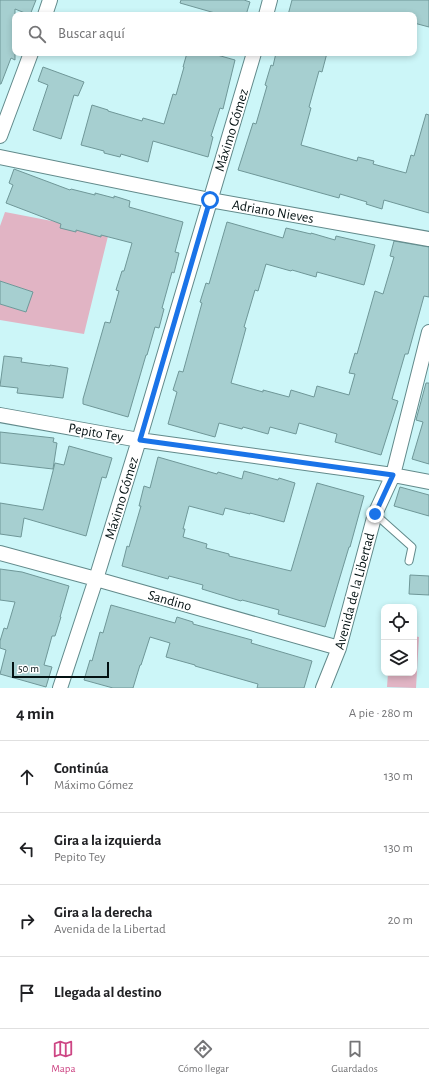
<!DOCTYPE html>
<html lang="es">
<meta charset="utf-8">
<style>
:root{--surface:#fff;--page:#f6f6f6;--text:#202124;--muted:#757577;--line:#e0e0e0;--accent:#cd4684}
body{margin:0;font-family:"Alegreya Sans",sans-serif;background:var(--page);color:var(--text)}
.controls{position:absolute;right:12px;bottom:12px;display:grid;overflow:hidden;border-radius:8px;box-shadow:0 2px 6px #0003}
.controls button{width:36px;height:36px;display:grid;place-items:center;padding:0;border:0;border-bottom:1px solid var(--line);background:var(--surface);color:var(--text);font:20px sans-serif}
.scale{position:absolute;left:12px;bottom:10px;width:97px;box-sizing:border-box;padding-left:4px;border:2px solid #031112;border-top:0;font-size:11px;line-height:14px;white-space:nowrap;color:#031112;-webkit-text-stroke:3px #fff;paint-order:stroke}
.stop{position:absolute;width:12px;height:12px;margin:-9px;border:3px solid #1a73e8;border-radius:50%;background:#fff}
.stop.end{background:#1a73e8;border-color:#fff;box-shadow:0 1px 4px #0008}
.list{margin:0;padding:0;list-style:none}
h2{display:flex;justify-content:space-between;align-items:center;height:52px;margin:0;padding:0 16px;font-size:17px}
h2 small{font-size:13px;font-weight:400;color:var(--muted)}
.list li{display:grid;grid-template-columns:26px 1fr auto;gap:12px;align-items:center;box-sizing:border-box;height:72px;padding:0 16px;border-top:1px solid var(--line)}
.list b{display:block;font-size:15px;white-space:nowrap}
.list p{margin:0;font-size:13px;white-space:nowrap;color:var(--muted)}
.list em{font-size:13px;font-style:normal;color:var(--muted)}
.icon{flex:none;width:22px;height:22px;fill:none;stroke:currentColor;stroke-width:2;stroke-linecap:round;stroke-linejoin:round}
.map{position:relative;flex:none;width:429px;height:688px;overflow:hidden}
.search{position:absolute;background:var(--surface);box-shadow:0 2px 6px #0003;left:12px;right:12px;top:12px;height:44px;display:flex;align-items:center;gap:10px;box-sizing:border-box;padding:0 14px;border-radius:8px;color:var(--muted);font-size:15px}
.sheet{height:340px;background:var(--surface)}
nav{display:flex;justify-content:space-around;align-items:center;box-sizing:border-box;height:56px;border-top:1px solid var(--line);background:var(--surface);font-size:11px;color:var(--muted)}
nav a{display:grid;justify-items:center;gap:2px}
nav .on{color:var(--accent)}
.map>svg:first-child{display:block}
.green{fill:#e1b4c4}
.building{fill:#a6cfd0;stroke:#6f9798}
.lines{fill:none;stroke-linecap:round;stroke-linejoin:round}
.service-casing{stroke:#628a8b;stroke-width:9}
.minor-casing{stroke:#628a8b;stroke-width:16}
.service{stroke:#fff;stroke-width:7}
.minor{stroke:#fff;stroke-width:14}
.route{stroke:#1a73e8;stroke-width:5}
.labels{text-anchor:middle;stroke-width:3.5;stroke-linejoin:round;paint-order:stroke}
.street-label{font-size:14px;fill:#031112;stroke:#fff}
</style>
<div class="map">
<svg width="429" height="688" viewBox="0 0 429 688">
<rect width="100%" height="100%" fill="#ccf6f8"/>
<path class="green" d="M5,212L109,232L84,334L0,320V304L26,312L32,292L0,281V226Z
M414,636L419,637L416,688L387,687L388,673H414Z"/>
<path class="building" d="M0,0H36L30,15L15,9V60L11,58L1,84H0Z
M181,0H244L250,2L246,15H222L180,3Z
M292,0H429V27L414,23V15H288Z
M187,53H210L235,60L223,109L220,108L211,136L213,137L208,157L153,141L148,162L121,154L120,157L104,153V151L81,145L92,105L108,110V111L142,121L143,118L164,124L173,94L176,95L184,67H183Z
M276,53H327L322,72L319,71L309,107L311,108L301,145L357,161L358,157L374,161L373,164L406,173L411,155L414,156L426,114L429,115V213L384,200L382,209L366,204L367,202L340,194L339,198L238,170L253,123L256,124L267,86L265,85L271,65L273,66Z
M43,67L84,82L78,96L74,95L61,139L33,130L48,85L38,81Z
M14,169L70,190L71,189L95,195V193L114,198V196L130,201L129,207L183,222L175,252L179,253L174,273L172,272L162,308L164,309L159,328L155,327L147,355H146L128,417L83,404V399L105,322L110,323L119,291L116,290L122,271H124L132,243L101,235V237L76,230V232L60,228L61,224L6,203L13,185L9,183Z
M227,222L283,238L286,228L311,234V233L335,240L336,236L375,245L364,285L317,272L316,277L292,270L291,271L266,264L258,291L255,290L244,327L246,328L231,383L263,392V390L289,397L291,390L314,397L317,386L349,395L355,374L349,373L355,353L357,354L375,291L383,294L394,257L390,256L394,241L429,247V297L424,296L408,354H405L392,399L398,401L381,455L335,442L337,434L299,423L296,434L270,427L268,434L243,427L242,429L219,423L215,437L168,424L177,392L173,390L179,371L183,372L202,303L200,302L206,283L209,284Z
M0,281L33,292L26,312L0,304Z
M4,356L22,358L21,362L50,366V365L68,368L63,398L17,393L18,388L0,386Z
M426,383H429V464L412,459L423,422L416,420Z
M0,432L54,438L53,442L57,443L53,469L0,463Z
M69,446L112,458L106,478L102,477L86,536L24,518L21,537L0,534V503L43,510L55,463L64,465Z
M158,457L217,474L218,472L242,479L244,471L278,480L279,478L295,483L284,522L250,513V514L225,508L223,515L189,506L183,529H185L183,537L207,544L206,548L229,554V556L291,571L317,483L364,496L350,547H349L325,627L278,614L279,610L242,600L241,601L202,589L203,585L169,576L168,579L122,566L127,546L129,547L141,506H139L144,486L150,488Z
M400,487L429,495V516L394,506Z
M0,569L22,572L69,586L60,617H61L55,636H52L44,665L52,667L46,687L0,674L6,650L0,648V641L4,628L7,629L15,602L0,600Z
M410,575L429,576V595L409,594Z
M111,605L175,623L177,617L193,622V624L252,640L251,643L312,661L304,688H257L258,684L195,666V665L166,657L170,643L150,637L141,665H140L133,688H113L84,680L90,660L92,661L100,632L103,633Z"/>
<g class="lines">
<g class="service-casing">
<path id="service" d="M375,514L412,547L409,561"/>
</g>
<g class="minor-casing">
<path id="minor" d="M45,15L50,0
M266,15L270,0
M0,136L31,53
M0,157L210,200L429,239
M0,415L139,440L393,475L429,482
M0,553L96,579L339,648
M60,688L96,579L139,440L254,53
M323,688L339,648L375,514L393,475L429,332"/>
</g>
<use href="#service" class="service"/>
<use href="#minor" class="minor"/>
</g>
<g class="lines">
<path class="route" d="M210,200L140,440L393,475L375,514"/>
</g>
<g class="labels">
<g class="street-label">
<text transform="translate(231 130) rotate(-73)" y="5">Máximo Gómez</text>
<text transform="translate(273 211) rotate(10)" y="5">Adriano Nieves</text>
<text transform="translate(96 432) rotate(10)" y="5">Pepito Tey</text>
<text transform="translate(121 498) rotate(-73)" y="5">Máximo Gómez</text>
<text transform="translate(354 591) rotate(-75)" y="5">Avenida de la Libertad</text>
<text transform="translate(170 600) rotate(16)" y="5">Sandino</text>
</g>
</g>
</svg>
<div class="controls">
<button><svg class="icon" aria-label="locate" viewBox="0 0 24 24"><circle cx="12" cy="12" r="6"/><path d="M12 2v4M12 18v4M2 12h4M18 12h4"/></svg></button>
<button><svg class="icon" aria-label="layers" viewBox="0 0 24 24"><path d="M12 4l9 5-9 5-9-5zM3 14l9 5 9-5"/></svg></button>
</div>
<div class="scale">50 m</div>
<div class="stop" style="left:210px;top:200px"></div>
<div class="stop end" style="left:375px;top:514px"></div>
<div class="search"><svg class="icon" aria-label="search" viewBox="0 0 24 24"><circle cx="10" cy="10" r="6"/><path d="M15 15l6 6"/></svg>Buscar aquí</div>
</div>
<section class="sheet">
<h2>4 min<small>A pie · 280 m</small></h2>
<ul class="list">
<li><svg class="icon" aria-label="ahead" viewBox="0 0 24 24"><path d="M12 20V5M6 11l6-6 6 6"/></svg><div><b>Continúa</b><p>Máximo Gómez</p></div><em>130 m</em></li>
<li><svg class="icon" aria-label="left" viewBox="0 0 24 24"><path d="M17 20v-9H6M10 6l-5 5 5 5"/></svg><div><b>Gira a la izquierda</b><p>Pepito Tey</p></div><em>130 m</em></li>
<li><svg class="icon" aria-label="right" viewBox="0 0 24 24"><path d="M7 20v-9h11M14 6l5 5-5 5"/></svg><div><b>Gira a la derecha</b><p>Avenida de la Libertad</p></div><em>20 m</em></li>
<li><svg class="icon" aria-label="arrive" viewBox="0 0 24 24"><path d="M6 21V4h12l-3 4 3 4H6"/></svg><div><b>Llegada al destino</b></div></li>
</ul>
</section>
<nav>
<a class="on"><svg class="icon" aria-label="map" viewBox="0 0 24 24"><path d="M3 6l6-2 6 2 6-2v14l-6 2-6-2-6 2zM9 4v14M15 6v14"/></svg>Mapa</a>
<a><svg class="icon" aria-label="directions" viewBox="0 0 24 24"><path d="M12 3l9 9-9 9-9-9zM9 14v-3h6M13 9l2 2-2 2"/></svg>Cómo llegar</a>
<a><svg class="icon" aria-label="saved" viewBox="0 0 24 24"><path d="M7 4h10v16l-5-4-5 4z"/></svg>Guardados</a>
</nav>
